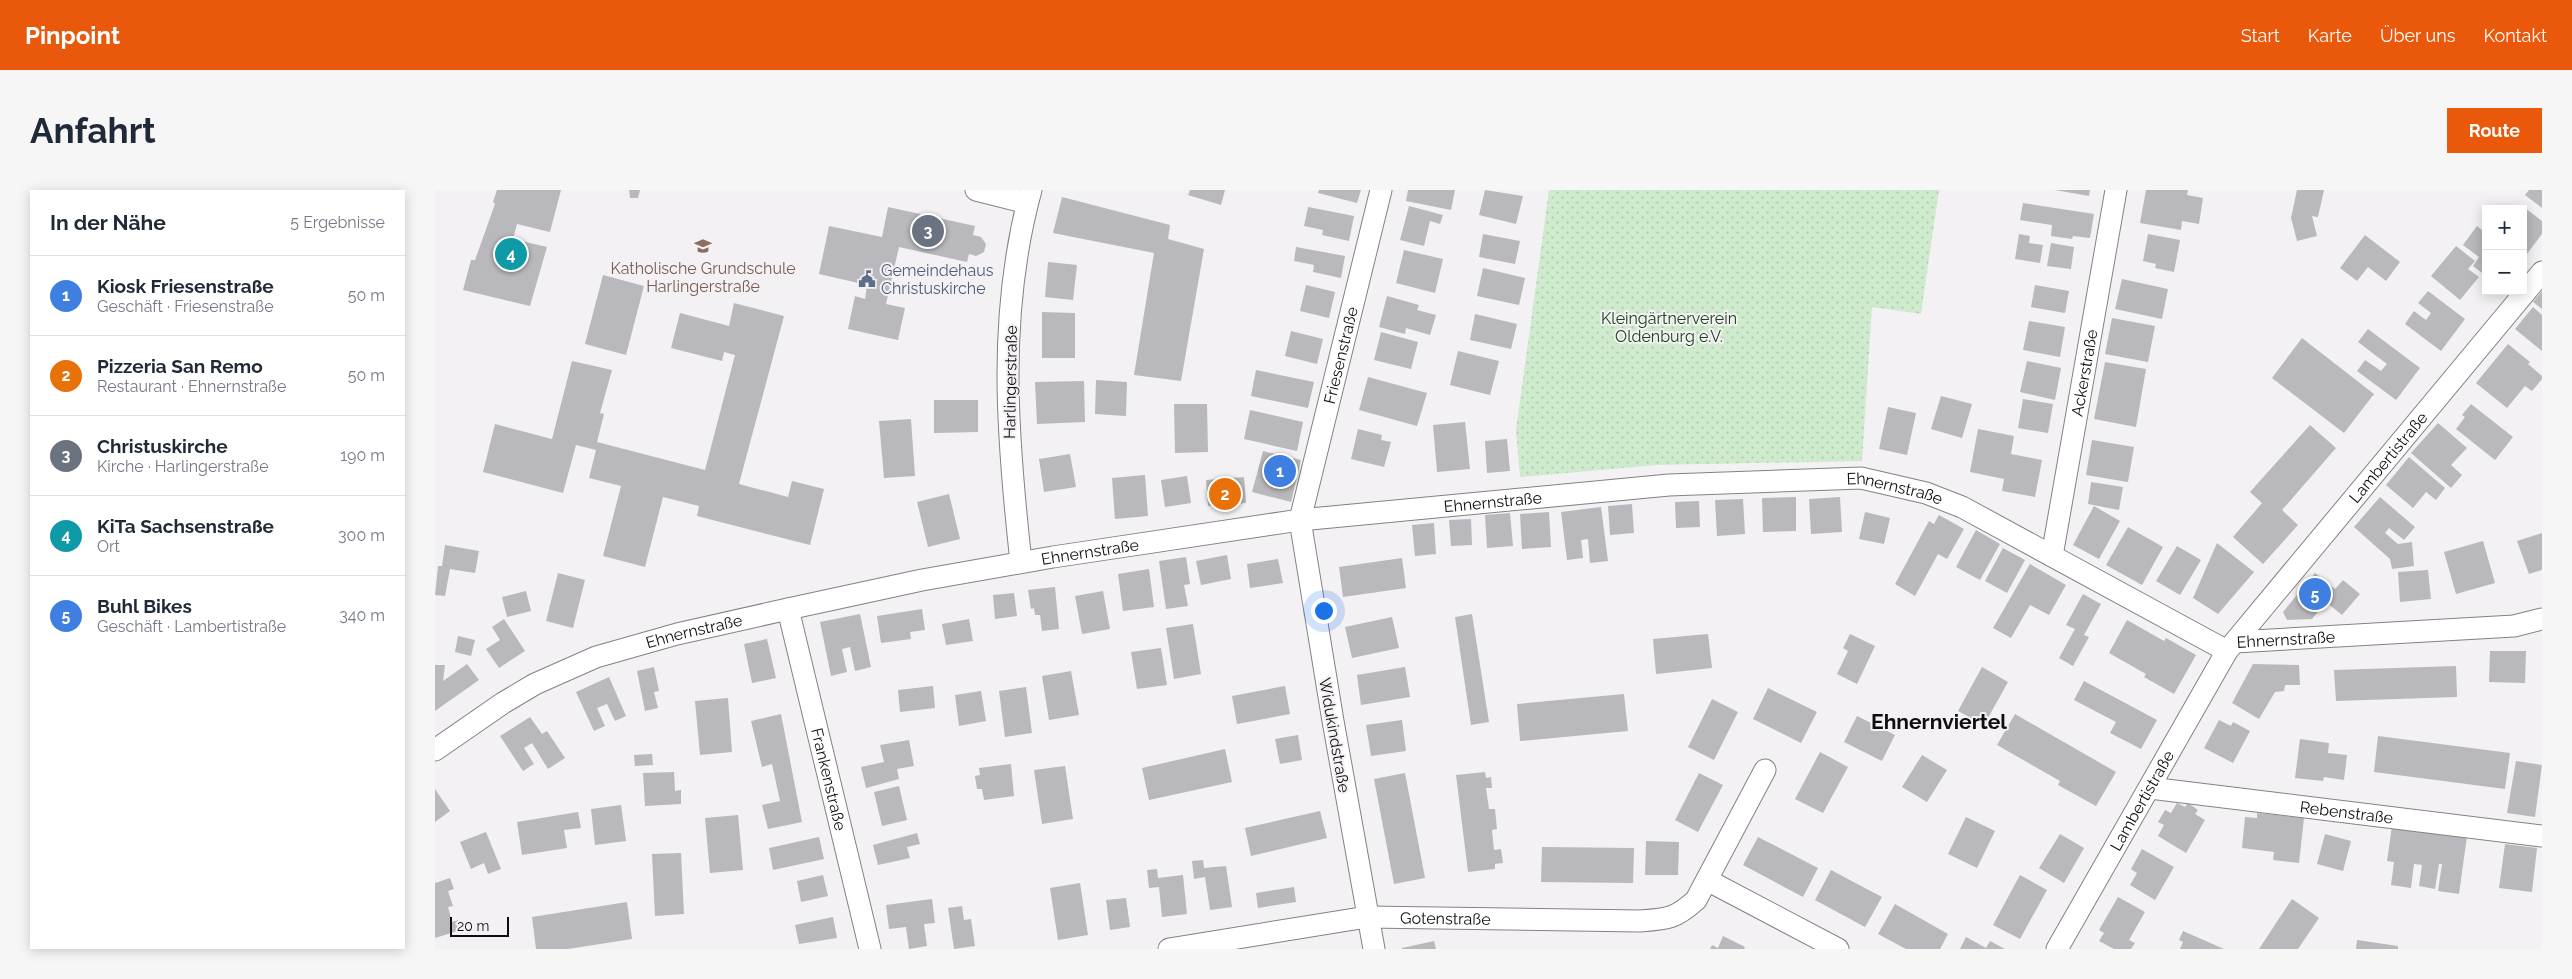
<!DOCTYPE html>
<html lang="de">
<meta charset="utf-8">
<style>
:root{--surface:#fff;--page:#f6f6f7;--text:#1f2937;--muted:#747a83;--line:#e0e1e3;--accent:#ea580c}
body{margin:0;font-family:Raleway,sans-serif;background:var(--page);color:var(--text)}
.controls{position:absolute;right:15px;top:15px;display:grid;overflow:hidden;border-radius:0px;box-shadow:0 2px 12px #0003}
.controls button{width:45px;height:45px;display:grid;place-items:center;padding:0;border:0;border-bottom:1px solid var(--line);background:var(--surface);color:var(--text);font:25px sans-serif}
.scale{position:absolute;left:15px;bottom:12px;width:59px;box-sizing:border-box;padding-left:5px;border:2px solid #0f0e0f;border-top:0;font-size:14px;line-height:18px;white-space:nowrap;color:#0f0e0f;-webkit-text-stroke:4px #f4f1f4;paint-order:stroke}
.you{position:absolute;left:888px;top:420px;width:18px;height:18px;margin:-12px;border:4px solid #fff;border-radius:50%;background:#1a73e8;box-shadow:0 0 0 8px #1a73e833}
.badge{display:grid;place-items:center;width:32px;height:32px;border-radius:50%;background:var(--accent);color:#fff;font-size:16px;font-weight:700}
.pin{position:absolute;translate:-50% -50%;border:2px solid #fff;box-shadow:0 1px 5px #0006}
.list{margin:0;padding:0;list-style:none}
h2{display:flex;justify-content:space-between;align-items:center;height:65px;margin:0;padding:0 20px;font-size:21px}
h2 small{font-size:16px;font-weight:400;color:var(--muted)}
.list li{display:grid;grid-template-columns:32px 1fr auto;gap:15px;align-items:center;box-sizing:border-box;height:80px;padding:0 20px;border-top:1px solid var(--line)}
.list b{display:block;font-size:19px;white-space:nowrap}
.list p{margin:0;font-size:16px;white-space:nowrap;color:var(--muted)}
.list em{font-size:16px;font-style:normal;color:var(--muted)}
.map{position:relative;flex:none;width:2107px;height:759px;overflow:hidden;border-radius:0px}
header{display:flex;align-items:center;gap:30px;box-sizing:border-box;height:70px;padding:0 25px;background:var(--accent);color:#fff}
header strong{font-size:24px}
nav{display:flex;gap:28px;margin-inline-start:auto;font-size:18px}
.intro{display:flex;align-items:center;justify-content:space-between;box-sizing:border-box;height:120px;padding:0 30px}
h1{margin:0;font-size:35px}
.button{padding:12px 22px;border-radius:0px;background:var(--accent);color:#fff;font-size:18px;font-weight:700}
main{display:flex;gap:30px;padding:0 30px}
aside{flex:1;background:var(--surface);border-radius:0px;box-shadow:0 2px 12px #0003}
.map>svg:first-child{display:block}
.park{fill:url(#park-dots)}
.building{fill:#b9b8bc}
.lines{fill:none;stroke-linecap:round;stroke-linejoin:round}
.minor-casing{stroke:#848184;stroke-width:23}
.minor{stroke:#fff;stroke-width:21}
.labels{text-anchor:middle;stroke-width:4;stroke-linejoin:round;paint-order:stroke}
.education-label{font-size:16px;fill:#785e54;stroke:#f4f1f4}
.service-label{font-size:16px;fill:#4e5e75;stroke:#f4f1f4;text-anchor:start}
.park-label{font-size:16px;fill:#18421a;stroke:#f4f1f4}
.street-label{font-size:16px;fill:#0f0e0f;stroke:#f4f1f4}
.district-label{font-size:21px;font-weight:bold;fill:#0f0e0f;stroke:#f4f1f4}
</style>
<header>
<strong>Pinpoint</strong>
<nav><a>Start</a><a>Karte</a><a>Über uns</a><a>Kontakt</a></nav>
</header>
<div class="intro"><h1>Anfahrt</h1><a class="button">Route</a></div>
<main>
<aside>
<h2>In der Nähe<small>5 Ergebnisse</small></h2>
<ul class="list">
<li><span class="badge" style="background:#3f7fe0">1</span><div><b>Kiosk Friesenstraße</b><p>Geschäft · Friesenstraße</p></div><em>50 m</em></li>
<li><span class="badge" style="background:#e8710a">2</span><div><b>Pizzeria San Remo</b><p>Restaurant · Ehnernstraße</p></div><em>50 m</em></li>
<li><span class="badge" style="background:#6b7280">3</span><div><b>Christuskirche</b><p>Kirche · Harlingerstraße</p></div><em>190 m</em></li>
<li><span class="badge" style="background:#0f9aa8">4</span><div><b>KiTa Sachsenstraße</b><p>Ort</p></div><em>300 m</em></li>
<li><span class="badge" style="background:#3f7fe0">5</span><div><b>Buhl Bikes</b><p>Geschäft · Lambertistraße</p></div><em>340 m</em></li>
</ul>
</aside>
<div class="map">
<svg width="2107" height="759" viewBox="0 0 2107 759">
<defs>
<pattern id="park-dots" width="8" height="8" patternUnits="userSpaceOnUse" patternTransform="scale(1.25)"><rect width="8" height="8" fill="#cfebce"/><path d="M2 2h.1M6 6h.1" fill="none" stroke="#b1c8b0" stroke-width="1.8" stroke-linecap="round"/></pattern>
</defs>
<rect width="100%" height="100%" fill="#f4f1f4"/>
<path class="park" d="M1114,0H1504L1486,124L1437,117L1427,271L1222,275L1085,287L1081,240Z"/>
<path class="building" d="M62,0H126L115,42L82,34L78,49L112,57L95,116L28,100L36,70H40L60,14L58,12Z
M194,0H205L203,8H195Z
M755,0H790L786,15L753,5Z
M884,0H926L922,13L883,3Z
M973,0H1020L1016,20L971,11Z
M1050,0L1088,6L1081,34L1044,25Z
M1620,0H1655L1654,6Z
M1711,0H1753L1752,5L1768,8L1764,34L1747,31L1746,40L1705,33Z
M1862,0H1889L1883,27L1877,26L1882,46L1862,51L1856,28Z
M2094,0H2107V18L2090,5Z
M627,7L735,35L733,49L769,59L746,191L699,185L719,63L618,43Z
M1588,13L1659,24L1655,48L1638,46L1637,49L1616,46L1617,35L1585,30Z
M974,16L1008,25L1005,34L995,31L989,56L965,50Z
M453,17L540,36L538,45L546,47L551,54L549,62L541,66L534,64L532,72L464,57L451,114L470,118L463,150L413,139L420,106L430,109L432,95L384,84L394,36L447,47Z
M873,17L919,26L914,51L887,45L888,40L869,36Z
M2090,18L2107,31V44L2092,64L2088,61Z
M2042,36L2051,43V86L2038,76L2044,67L2028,55Z
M1048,44L1085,51L1080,74L1044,67Z
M1584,44L1595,46L1594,53L1608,55L1605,73L1580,69Z
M1713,44L1745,50L1739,82L1720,78L1721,74L1708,71Z
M1930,45L1965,72L1951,91L1933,77L1922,91L1905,78Z
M1616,53L1639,57L1636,79L1612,76Z
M2021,56L2040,71L2033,79L2044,87L2025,110L1996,86Z
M861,57L910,66L906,88L878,82L879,75L859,71Z
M969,60L1008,69L1000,103L961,93Z
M613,72L642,75L638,110L610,107Z
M1048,78L1090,88L1084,115L1042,106Z
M168,85L209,96L191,165L150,154Z
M1687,89L1733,99L1727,129L1680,119Z
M871,95L900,102L894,128L865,121Z
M1600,95L1634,101L1630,123L1596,117Z
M1993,101L2030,129L2006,161L1970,134L1979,121L1991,130L1996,123L1983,113Z
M2107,101V119L2098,112Z
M952,106L984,115L982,120L1001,125L995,145L971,138L970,144L944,137Z
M299,113L349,126L304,294L353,307L357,291L389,299L375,355L262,326L264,316L228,307L210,377L168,366L186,296L154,288L161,260L141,255L128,303L48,282L60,234L117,249L137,171L177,180L165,223L169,224L162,252L270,280L300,165L289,162L287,171L236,158L245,123L294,136Z
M2098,117L2107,125V161L2080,139Z
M607,122L640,123V168H607Z
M1040,124L1082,134L1076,159L1035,150Z
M1677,128L1720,136L1713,172L1670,164Z
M1594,131L1630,137L1625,167L1588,160Z
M1933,139L1985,178L1961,210L1922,181L1930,170L1946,181L1952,174L1923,152Z
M856,141L888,149L882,174L850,166Z
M946,142L983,152L976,179L939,170Z
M1867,148L1939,204L1909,243L1837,188Z
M2073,154L2095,172L2093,174L2107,186V189L2097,201L2090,196L2072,218L2041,193Z
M1023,161L1064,171L1055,205L1015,195Z
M1592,171L1626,178L1620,210L1585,202Z
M1670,172L1711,179L1701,237L1659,229Z
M821,180L879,192L873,218L816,206Z
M933,187L992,203L982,236L924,220Z
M661,190L692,192L691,226L660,224Z
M649,191L650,232L602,234L600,192Z
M1506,206L1537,214L1527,248L1496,239Z
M1588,209L1618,214L1613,243L1583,238Z
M499,210H543V242L499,243Z
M739,214H772L773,262L740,263Z
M2036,214L2078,247L2060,270L2021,239L2030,227L2027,225Z
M1453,217L1481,223L1472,265L1444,259Z
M815,220L868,232L862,261L809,249Z
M476,229L480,286L449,288L444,231Z
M1030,232L1035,279L1002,282L998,235Z
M2003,233L2032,258L2016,275L2027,285L2016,298L1976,263Z
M1875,235L1901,258L1847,320L1863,335L1828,374L1798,347L1827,313L1815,302Z
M923,239L947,245L946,250L956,252L949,277L916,269Z
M1543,239L1579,246L1576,264L1607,270L1600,307L1567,301L1569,289L1535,282Z
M1072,249L1075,281L1052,283L1050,251Z
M1657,250L1699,257L1693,292L1651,285Z
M828,261L866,270L856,312L817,302Z
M635,264L641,297L609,302L604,269Z
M1974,267L2010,298L2001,310L1991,302L1978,318L1951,295Z
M710,285L713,326L680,329L677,288Z
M752,286L756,313L730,317L726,290Z
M809,287L811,313L773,316L771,290Z
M1656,292L1688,297L1684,320L1653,314Z
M514,304L525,349L493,357L482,312Z
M1361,307V341L1328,342L1327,308Z
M1405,307L1407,342L1376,344L1374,309Z
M1945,307L1980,337L1969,350L1954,338L1950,343L1963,354L1977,352L1979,376L1957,379L1955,369L1919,337Z
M1308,309L1310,344L1282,346L1280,310Z
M1264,311L1265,337L1241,338L1240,312Z
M1197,314L1199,343L1175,345L1173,316Z
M1659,316L1685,331L1664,369L1638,355Z
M1166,317L1173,371L1155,373L1153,349L1146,350L1148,368L1132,370L1126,322Z
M1114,322L1116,357L1087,359L1085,324Z
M1430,322L1455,328L1449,354L1424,349Z
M1075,323L1078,356L1052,358L1050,325Z
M1504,325L1529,339L1512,369L1503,364L1480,406L1460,394L1494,331L1499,334Z
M1036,329L1037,355L1016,356L1014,330Z
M999,333L1001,364L980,366L977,335Z
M1693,337L1728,357L1707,395L1671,375Z
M1541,340L1565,354L1545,390L1521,377Z
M2107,343V380L2094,384L2082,351Z
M2048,351L2060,393L2021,404L2009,362Z
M1782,353L1819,382L1783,424L1758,408Z
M10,355L44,361L40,383L15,379L10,406L0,405L3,376H7Z
M1742,356L1766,370L1745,405L1721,391Z
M1568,358L1590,370L1572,403L1550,391Z
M792,365L796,389L766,395L761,371Z
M751,367L755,394L749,395L753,416L731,419L724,371Z
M967,368L971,398L908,407L904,377Z
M843,369L848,393L815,398L812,374Z
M1595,374L1631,395L1614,425L1595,415L1576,448L1558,438Z
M714,379L719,417L688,421L683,384Z
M1993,380L1996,409L1965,412L1963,382Z
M123,383L150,390L138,438L111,431Z
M1880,383L1900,399L1908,390L1925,404L1907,425L1891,412L1877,429L1852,430L1848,422Z
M620,397L624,439L607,441L605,425H600L599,418L596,419L593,400Z
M91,401L96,421L72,427L67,407Z
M668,401L675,439L647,444L640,406Z
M579,403L582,426L560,429L558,405Z
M1648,404L1666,414L1649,445L1654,447L1638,476L1624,468L1640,439L1631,435Z
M487,419L490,440L475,442L476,449L446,453L442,426Z
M425,424L436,477L420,481L415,457L407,459L412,482L396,486L385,432Z
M1037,424L1054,532L1036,535L1020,427Z
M957,427L964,458L917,468L910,437Z
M69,429L90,461L64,478L51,459L65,450L57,437Z
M534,429L538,451L511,455L507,434Z
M1692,430L1729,451L1731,448L1761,465L1739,504L1709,487L1711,484L1674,463Z
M758,434L766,484L739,489L731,438Z
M1273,444L1277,478L1221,484L1218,449Z
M1415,444L1440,456L1422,494L1402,484L1413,461L1408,458Z
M23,446L40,450L36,466L20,462Z
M332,449L341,488L317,493L309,454Z
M726,458L732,495L702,499L696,462Z
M2055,461H2091L2090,493L2054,492Z
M32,474L44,490L0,521V475H10L8,491Z
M1818,474L1864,475L1865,495H1850L1849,501L1840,502L1824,529L1797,513Z
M2021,476L2022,507L1901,511L1899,480Z
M219,477L224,501L219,502L223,518L210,521L202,481Z
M970,477L975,507L926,515L922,485Z
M1547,477L1573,492L1549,535L1523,521Z
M636,481L644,525L614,530L607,486Z
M174,487L191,526L180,531L172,514L162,518L170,536L159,541L141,502Z
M1649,491L1722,530L1706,559L1675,543L1681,532L1639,510Z
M498,496L500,518L465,522L463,500Z
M850,496L855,524L802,534L797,506Z
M591,497L597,543L570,547L564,501Z
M1333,498L1382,522L1366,553L1318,529Z
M546,501L551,531L524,536L520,505Z
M1189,504L1193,541L1085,551L1082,514Z
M293,508L297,562L265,565L260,511Z
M1277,509L1303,522L1279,570L1253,557Z
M346,524L367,632L333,639L327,615L345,611L337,574L327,577L316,531Z
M1580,524L1681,582L1661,616L1623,595L1625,591L1562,555Z
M1422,526L1460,545L1447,571L1409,552Z
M95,527L107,544L112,541L130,568L113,579L97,553L89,558L99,574L88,581L65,546Z
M967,530L971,561L936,566L931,535Z
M1784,530L1796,536L1798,532L1815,541L1798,573L1769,558Z
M863,545L867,570L845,574L840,549Z
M1943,546L2075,563L2070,599L1939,582Z
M1865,549L1894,553L1893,563L1912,565L1909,590L1889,587L1888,591L1860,588Z
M474,550L479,576L462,579L464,589L431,598L426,577L449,572L445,555Z
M790,559L797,592L714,610L707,578Z
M1385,562L1413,577L1388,623L1360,609Z
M217,564L218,575L200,576L199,565Z
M1487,565L1512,580L1492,612L1467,597Z
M2081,571L2107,575L2100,627L2072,623Z
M576,574L579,606L549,610L547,599H542L540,586L545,585L544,578Z
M630,576L638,629L607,634L599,580Z
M239,582L240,601L246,600V614L210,616L208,583Z
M1050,582L1051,588L1056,587L1057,598H1051L1054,619H1060L1062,639L1057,640L1059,660L1066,659L1068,673L1060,674V679L1033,682L1021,585Z
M970,583L990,688L959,694L939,589Z
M1264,583L1288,595L1263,642L1240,630Z
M464,596L472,630L447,636L439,602Z
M0,599L15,621L0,632Z
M1742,613L1750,617L1753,613L1763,620L1760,624L1770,630L1751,663L1723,646L1729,635L1723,632L1730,620L1736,623Z
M186,615L191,651L160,655L156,619Z
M885,621L892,648L816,666L810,638Z
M143,622L146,638L129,640L132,658L87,665L82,632Z
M1822,623L1869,628L1864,673L1838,670L1839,662L1807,658L1810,627L1822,628Z
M303,625L308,680L275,683L270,628Z
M1531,627L1560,641L1542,678L1513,664Z
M1957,636L2032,646L2024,704L2003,701L2007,674H2004L2000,699L1984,696L1987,675L1979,674L1976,698L1956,695L1959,672L1952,671Z
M51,642L66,679L53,684L49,673L36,679L25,652Z
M482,643L485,654L472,657L475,668L443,675L438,655Z
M1625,644L1649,658L1629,693L1604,678Z
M1890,644L1916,651L1908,681L1882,674Z
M384,647L389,669L338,680L334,658Z
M1323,647L1383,678L1368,707L1308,675Z
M1211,651L1244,652L1243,685H1210Z
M2070,654L2102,658L2097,702L2064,698Z
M1107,657L1199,658L1198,693L1106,692Z
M1707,659L1739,677L1720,710L1695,695L1702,683L1696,679Z
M246,663L249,724L220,726L217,664Z
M768,670L769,678L791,676L797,717L775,720L770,687L759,689L757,671Z
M722,679L723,688L748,685L752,724L727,727L724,697L714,698L712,680Z
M1396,680L1447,707L1430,737L1380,710Z
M388,685L393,706L366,712L362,691Z
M1585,685L1612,700L1585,749L1558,735Z
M15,688L19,699L13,701L18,716L13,717L17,732L23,730L26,740L0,748V693Z
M645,693L653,745L623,750L615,698Z
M859,697L861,712L823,718L821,703Z
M1683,707L1710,722L1694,750L1700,753L1696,759H1679L1664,751L1669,743L1664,740Z
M691,708L695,737L675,740L671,710Z
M497,709L500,733L489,734L492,756L474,759L471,737L454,739L451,715Z
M1857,709L1884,728L1863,759H1824Z
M192,712L197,749L133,759H101L97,727Z
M1460,714L1513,744L1505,759H1471L1443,744Z
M527,716L529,730L536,729L540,756L519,759L513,718Z
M398,727L402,748L364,754L360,735Z
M1748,741L1789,759H1745L1748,752L1744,750Z
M1288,746L1310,757L1309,759H1275L1277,755L1283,758Z
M1531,747L1551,758L1555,751L1570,759H1525Z
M1922,750L1963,756V759H1921Z
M999,751L1001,759H967V758Z"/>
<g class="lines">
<g class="minor-casing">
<g id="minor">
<path d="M541,0L592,13"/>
<path id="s1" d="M1617,366L1681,0"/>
<path d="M586,372C572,246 562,124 596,0"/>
<path id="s2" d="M353,419L435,759"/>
<path id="s3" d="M1800,452L2079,436L2107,429"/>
<path id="s4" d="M0,560L68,513L100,494L161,467L242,444L353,419L487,390L618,367L865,330L1234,295L1426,288L1491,303L1527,317L1792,461"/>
<path id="s5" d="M1715,598L2107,646"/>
<path d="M1272,690L1403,759"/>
<path id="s6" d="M734,759L932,727L1205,731C1232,729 1240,729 1261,710L1330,580"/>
<path id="s7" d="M939,759L898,531L865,330L946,0"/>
<path id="s8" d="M1622,759L1792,461L2107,82"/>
</g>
</g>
<use href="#minor" class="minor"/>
</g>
<defs>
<g id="school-bare" transform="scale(1.35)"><path d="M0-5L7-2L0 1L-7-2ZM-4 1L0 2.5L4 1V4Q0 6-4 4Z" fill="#8d6e63" stroke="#f4f1f4" stroke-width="2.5" paint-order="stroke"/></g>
<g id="civic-bare" transform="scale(1.35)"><path d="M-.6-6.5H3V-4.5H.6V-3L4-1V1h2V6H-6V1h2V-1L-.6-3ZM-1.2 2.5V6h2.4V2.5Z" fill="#5c6f8a" stroke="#f4f1f4" stroke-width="2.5" paint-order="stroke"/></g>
</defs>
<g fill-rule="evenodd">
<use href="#school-bare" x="268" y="56"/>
<use href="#civic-bare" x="432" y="89"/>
</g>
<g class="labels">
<g class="education-label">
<text x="268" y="84">Katholische Grundschule<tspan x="268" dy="18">Harlingerstraße</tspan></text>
</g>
<g class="service-label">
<text x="446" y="86">Gemeindehaus<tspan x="446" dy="18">Christuskirche</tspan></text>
</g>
<g class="park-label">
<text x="1234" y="134">Kleingärtnerverein<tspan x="1234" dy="18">Oldenburg e.V.</tspan></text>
</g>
<g class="street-label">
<text dy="6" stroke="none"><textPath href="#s7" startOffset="605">Friesenstraße</textPath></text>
<text dy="6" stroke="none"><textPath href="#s1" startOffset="186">Ackerstraße</textPath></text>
<text transform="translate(575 192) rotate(-89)" y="6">Harlingerstraße</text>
<text dy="6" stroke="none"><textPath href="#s8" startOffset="595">Lambertistraße</textPath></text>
<text dy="6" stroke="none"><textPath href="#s4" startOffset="1502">Ehnernstraße</textPath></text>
<text dy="6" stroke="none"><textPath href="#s4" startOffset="1098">Ehnernstraße</textPath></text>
<text dy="6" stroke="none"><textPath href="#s4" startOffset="692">Ehnernstraße</textPath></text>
<text dy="6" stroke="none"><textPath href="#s4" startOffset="288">Ehnernstraße</textPath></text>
<text dy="6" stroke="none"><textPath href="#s3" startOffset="51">Ehnernstraße</textPath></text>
<text transform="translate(900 545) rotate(80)" y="6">Widukindstraße</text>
<text dy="6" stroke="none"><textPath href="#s2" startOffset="175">Frankenstraße</textPath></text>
<text dy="6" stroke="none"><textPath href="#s8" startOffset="171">Lambertistraße</textPath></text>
<text dy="6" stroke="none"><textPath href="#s5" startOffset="198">Rebenstraße</textPath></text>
<text dy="6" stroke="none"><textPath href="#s6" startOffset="279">Gotenstraße</textPath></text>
</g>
<g class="district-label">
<text x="1504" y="539">Ehnernviertel</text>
</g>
</g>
</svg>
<div class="controls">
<button>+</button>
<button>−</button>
</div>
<div class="scale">20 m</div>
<div class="you"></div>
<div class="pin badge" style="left:845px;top:281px;background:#3f7fe0">1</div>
<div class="pin badge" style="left:790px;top:304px;background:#e8710a">2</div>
<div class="pin badge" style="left:493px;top:41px;background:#6b7280">3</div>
<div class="pin badge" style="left:76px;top:64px;background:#0f9aa8">4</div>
<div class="pin badge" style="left:1880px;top:404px;background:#3f7fe0">5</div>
</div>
</main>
